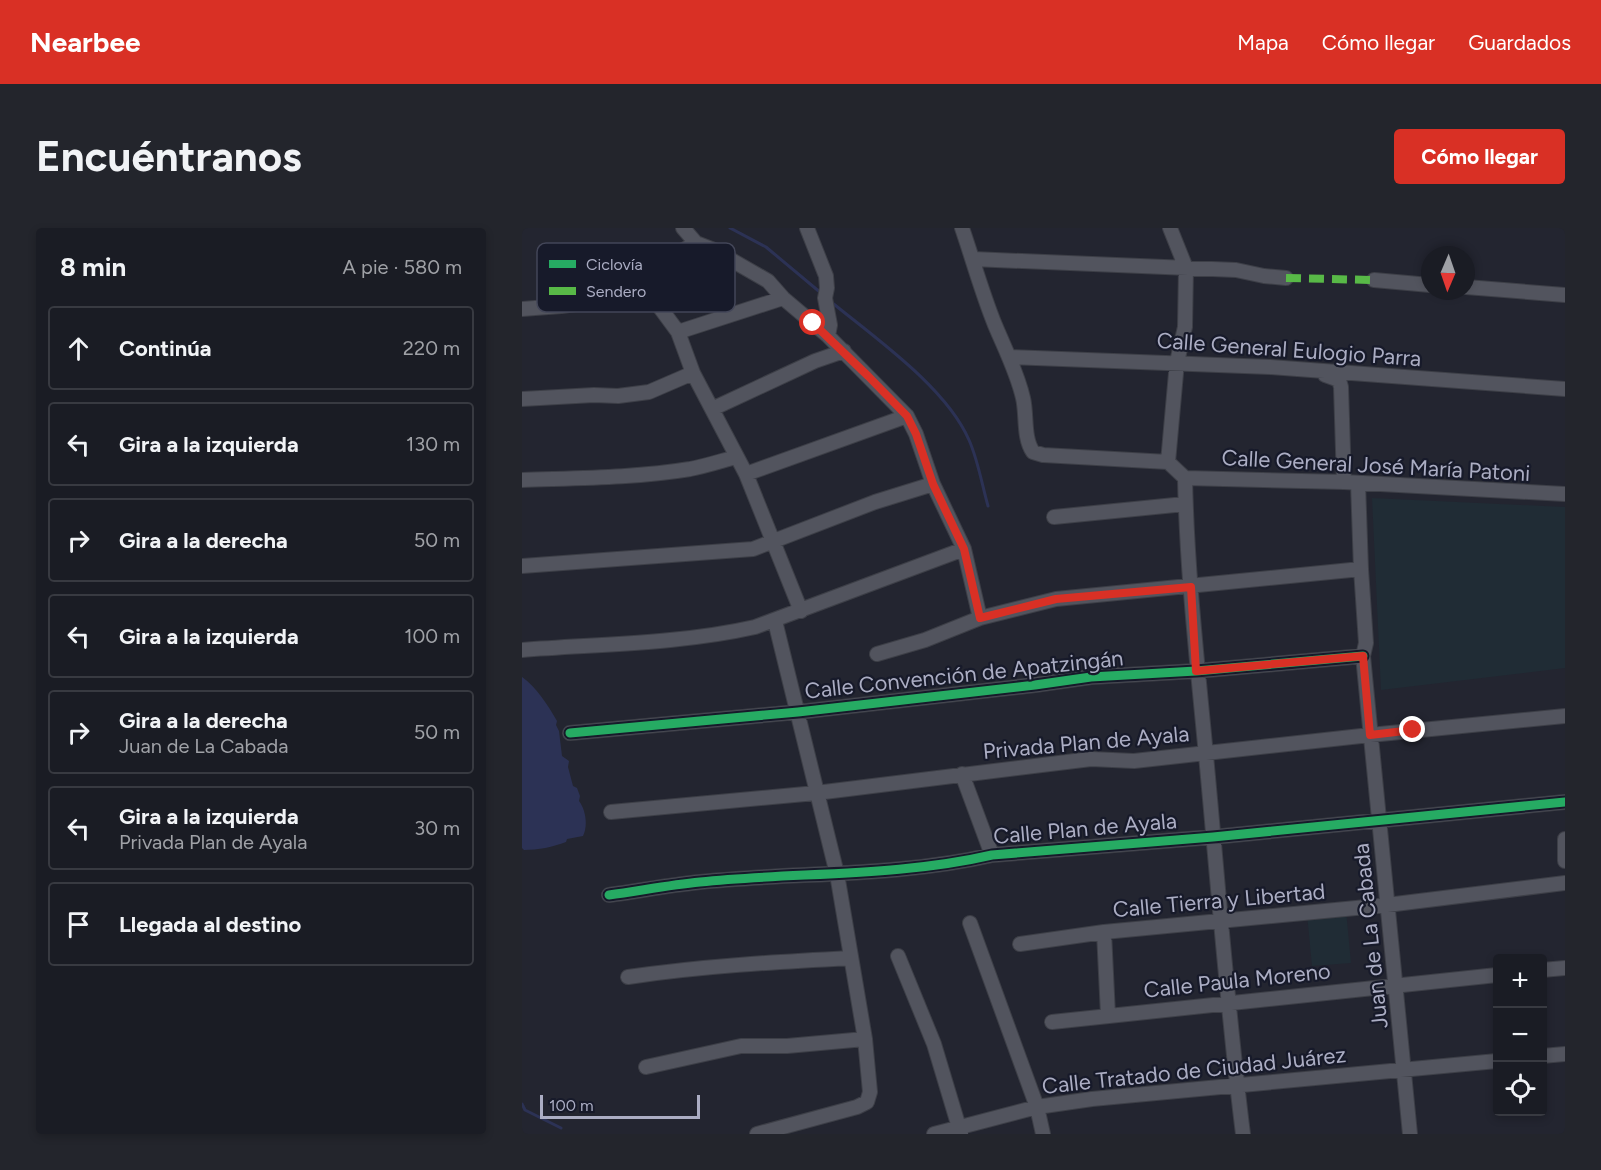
<!DOCTYPE html>
<html lang="es">
<meta charset="utf-8">
<style>
:root{--surface:#1a1c24;--page:#23252c;--text:#f1f3f6;--muted:#9fa1a6;--line:#383a41;--accent:#d93025}
body{margin:0;font-family:Figtree,sans-serif;background:var(--page);color:var(--text)}
.controls{position:absolute;right:18px;bottom:18px;display:grid;overflow:hidden;border-radius:6px;box-shadow:0 3px 9px #0003}
.controls button{width:54px;height:54px;display:grid;place-items:center;padding:0;border:0;border-bottom:2px solid var(--line);background:var(--surface);color:var(--text);font:30px sans-serif}
.compass{position:absolute;left:899px;top:18px;width:54px;height:54px;border-radius:50%;background:var(--surface);box-shadow:0 3px 9px #0003;rotate:182deg}
.scale{position:absolute;left:18px;bottom:15px;width:160px;box-sizing:border-box;padding-left:6px;border:3px solid #abadc3;border-top:0;font-size:16px;line-height:21px;white-space:nowrap;color:#abadc3;-webkit-text-stroke:4px #171a2a;paint-order:stroke}
.stop{position:absolute;width:18px;height:18px;margin:-14px;border:4px solid #d93025;border-radius:50%;background:#fff}
.stop.end{background:#d93025;border-color:#fff;box-shadow:0 2px 6px #0008}
.list{margin:0;padding:0;list-style:none}
h2{display:flex;justify-content:space-between;align-items:center;height:78px;margin:0;padding:0 24px;font-size:26px}
h2 small{font-size:20px;font-weight:400;color:var(--muted)}
.list li{display:grid;grid-template-columns:39px 1fr auto;gap:18px;align-items:center;box-sizing:border-box;height:84px;margin:0 12px 12px;padding:0 12px;border:2px solid var(--line);border-radius:6px}
.list b{display:block;font-size:22px;white-space:nowrap}
.list p{margin:0;font-size:20px;white-space:nowrap;color:var(--muted)}
.list em{font-size:20px;font-style:normal;color:var(--muted)}
.icon{flex:none;width:33px;height:33px;fill:none;stroke:currentColor;stroke-width:2;stroke-linecap:round;stroke-linejoin:round}
.map{position:relative;flex:none;width:1043px;height:906px;overflow:hidden;border-radius:6px}
header{display:flex;align-items:center;gap:36px;box-sizing:border-box;height:84px;padding:0 30px;background:var(--accent);color:#fff}
header strong{font-size:28px}
nav{display:flex;gap:33px;margin-inline-start:auto;font-size:21px}
.intro{display:flex;align-items:center;justify-content:space-between;box-sizing:border-box;height:144px;padding:0 36px}
h1{margin:0;font-size:42px}
.button{padding:15px 27px;border-radius:6px;background:var(--accent);color:#fff;font-size:21px;font-weight:700}
main{display:flex;gap:36px;padding:0 36px}
aside{flex:1;background:var(--surface);border-radius:6px;box-shadow:0 3px 9px #0003}
.map>svg:first-child{display:block}
.green{fill:#202c35}
.water{fill:#2c3255}
.lines{fill:none;stroke-linecap:round;stroke-linejoin:round}
.stream{stroke:#2c3255;stroke-width:3}
.minor-casing{stroke:#3d3f47;stroke-width:16}
.minor{stroke:#52545e;stroke-width:14}
.quiet{stroke:#58b947;stroke-width:8;stroke-dasharray:15 8;stroke-linecap:butt}
.cycleway-casing{stroke:#171a2a;stroke-width:13}
.cycleway{stroke:#26ab63;stroke-width:9}
.route{stroke:#d93025;stroke-width:8}
.labels{text-anchor:middle;stroke-width:4.5;stroke-linejoin:round;paint-order:stroke}
.street-label{font-size:22px;fill:#abadc3;stroke:#171a2a}
.key{fill:#171a2a;stroke:#434658;stroke-width:1.5}
.key-label{font-size:16px;fill:#abadc3}
</style>
<header>
<strong>Nearbee</strong>
<nav><a>Mapa</a><a>Cómo llegar</a><a>Guardados</a></nav>
</header>
<div class="intro"><h1>Encuéntranos</h1><a class="button">Cómo llegar</a></div>
<main>
<aside>
<h2>8 min<small>A pie · 580 m</small></h2>
<ul class="list">
<li><svg class="icon" aria-label="ahead" viewBox="0 0 24 24"><path d="M12 20V5M6 11l6-6 6 6"/></svg><div><b>Continúa</b></div><em>220 m</em></li>
<li><svg class="icon" aria-label="left" viewBox="0 0 24 24"><path d="M17 20v-9H6M10 6l-5 5 5 5"/></svg><div><b>Gira a la izquierda</b></div><em>130 m</em></li>
<li><svg class="icon" aria-label="right" viewBox="0 0 24 24"><path d="M7 20v-9h11M14 6l5 5-5 5"/></svg><div><b>Gira a la derecha</b></div><em>50 m</em></li>
<li><svg class="icon" aria-label="left" viewBox="0 0 24 24"><path d="M17 20v-9H6M10 6l-5 5 5 5"/></svg><div><b>Gira a la izquierda</b></div><em>100 m</em></li>
<li><svg class="icon" aria-label="right" viewBox="0 0 24 24"><path d="M7 20v-9h11M14 6l5 5-5 5"/></svg><div><b>Gira a la derecha</b><p>Juan de La Cabada</p></div><em>50 m</em></li>
<li><svg class="icon" aria-label="left" viewBox="0 0 24 24"><path d="M17 20v-9H6M10 6l-5 5 5 5"/></svg><div><b>Gira a la izquierda</b><p>Privada Plan de Ayala</p></div><em>30 m</em></li>
<li><svg class="icon" aria-label="arrive" viewBox="0 0 24 24"><path d="M6 21V4h12l-3 4 3 4H6"/></svg><div><b>Llegada al destino</b></div></li>
</ul>
</aside>
<div class="map">
<svg width="1043" height="906" viewBox="0 0 1043 906">
<rect width="100%" height="100%" fill="#232530"/>
<path class="green" d="M850,270L1043,279V440L859,462Z
M824,682L829,735L790,738L785,686Z"/>
<path class="water" d="M0,449C14,459 26,477 35,493L34,497L37,503L40,528L47,533L46,539L51,558L55,560L58,568L57,573C64,582 66,598 61,608L45,611L44,614C31,619 16,622 2,622L0,620Z"/>
<g class="lines">
<path class="stream" d="M208,0L244,19L299,65
M308,73C353,110 424,159 447,212C456,232 460,257 466,278
M0,876L3,882L39,900"/>
<g class="minor-casing">
<path id="minor" d="M161,0L174,15L192,22L246,53L261,70L306,108L385,188L394,206L411,256L442,321L458,390
M285,0L304,48L305,60L303,70L308,97L306,108
M440,0C451,32 460,65 473,97C483,121 495,144 501,170C505,186 501,210 511,224L521,227L646,234
M174,15L127,41L125,52L128,66L156,104L171,145L224,246L279,383
M451,31L714,42L742,48L764,50
M852,52L908,57
M944,59L1043,67
M0,81L39,78L128,66
M156,104L261,70
M488,129L748,139L1043,161
M803,147L817,152L819,159L822,254
M0,171L72,167L96,168L127,164L171,145
M190,181L293,133L322,123
M646,234L663,250C665,350 677,449 686,549C697,668 706,787 721,906
M646,234L655,134L663,99L664,40L648,0
M224,246L385,188
M663,250L822,254L1043,266
M0,252C56,250 113,250 168,241C184,238 199,233 214,229
M836,255L839,341L844,415L841,428L888,906
M532,289L663,276
M0,338L231,321L353,274L411,256
M0,422C77,416 158,416 233,399L442,321
M355,426L403,412L458,390L534,371L839,341
M48,505L276,484L513,457L569,449L674,443L841,428
M440,546L470,627
M89,584L294,565L569,531L612,533L848,507L1043,488
M1043,611V633
M87,667C117,663 147,657 178,654C275,644 375,649 470,627L691,609L1043,574
M448,695L515,879L521,906
M582,704L586,787
M498,716L582,704L865,677L1043,655
M376,728L412,816L439,906
M1020,742L1043,740
M106,749C180,738 254,734 329,730
M530,794L975,747
M1020,828L1043,826
M124,839L219,818H265L343,811
M235,906L335,879L345,874L348,864L343,811L315,646L253,393
M412,906L515,879L570,871L975,833"/>
</g>
<use href="#minor" class="minor"/>
<path class="quiet" d="M764,50L852,52"/>
<g class="cycleway-casing">
<path id="cycleway" d="M48,505L276,484L513,457L569,449L674,443L841,428
M87,667C117,663 147,657 178,654C275,644 375,649 470,627L691,609L1043,574"/>
</g>
<use href="#cycleway" class="cycleway"/>
</g>
<g class="lines">
<path class="route" d="M291,95L346,148L385,188L394,206L411,256L442,321L458,390L534,371L669,359L674,443L841,428L848,507L891,502"/>
</g>
<g class="labels">
<g class="street-label">
<text transform="translate(767 121) rotate(4)" y="8">Calle General Eulogio Parra</text>
<text transform="translate(854 237) rotate(3)" y="8">Calle General José María Patoni</text>
<text transform="translate(442 446) rotate(-6)" y="8">Calle Convención de Apatzingán</text>
<text transform="translate(564 514) rotate(-5)" y="8">Privada Plan de Ayala</text>
<text transform="translate(563 600) rotate(-5)" y="8">Calle Plan de Ayala</text>
<text transform="translate(697 672) rotate(-5)" y="8">Calle Tierra y Libertad</text>
<text transform="translate(848 708) rotate(-96)" y="8">Juan de La Cabada</text>
<text transform="translate(715 752) rotate(-6)" y="8">Calle Paula Moreno</text>
<text transform="translate(672 842) rotate(-6)" y="8">Calle Tratado de Ciudad Juárez</text>
</g>
</g>
<rect x="15" y="15" width="198" height="69" rx="9" class="key"/>
<rect x="27" y="32" width="27" height="8" fill="#26ab63"/>
<rect x="27" y="59" width="27" height="8" fill="#58b947"/>
<g class="key-label">
<text x="64" y="42">Ciclovía</text>
<text x="64" y="69">Sendero</text>
</g>
</svg>
<div class="controls">
<button>+</button>
<button>−</button>
<button><svg class="icon" aria-label="locate" viewBox="0 0 24 24"><circle cx="12" cy="12" r="6"/><path d="M12 2v4M12 18v4M2 12h4M18 12h4"/></svg></button>
</div>
<svg class="compass" viewBox="-18 -18 36 36"><path d="M0-13l5 13h-10z" fill="#e53935"/><path d="M0 13l5-13h-10z" fill="#9fa1a6"/></svg>
<div class="scale">100 m</div>
<div class="stop" style="left:291px;top:95px"></div>
<div class="stop end" style="left:891px;top:502px"></div>
</div>
</main>
